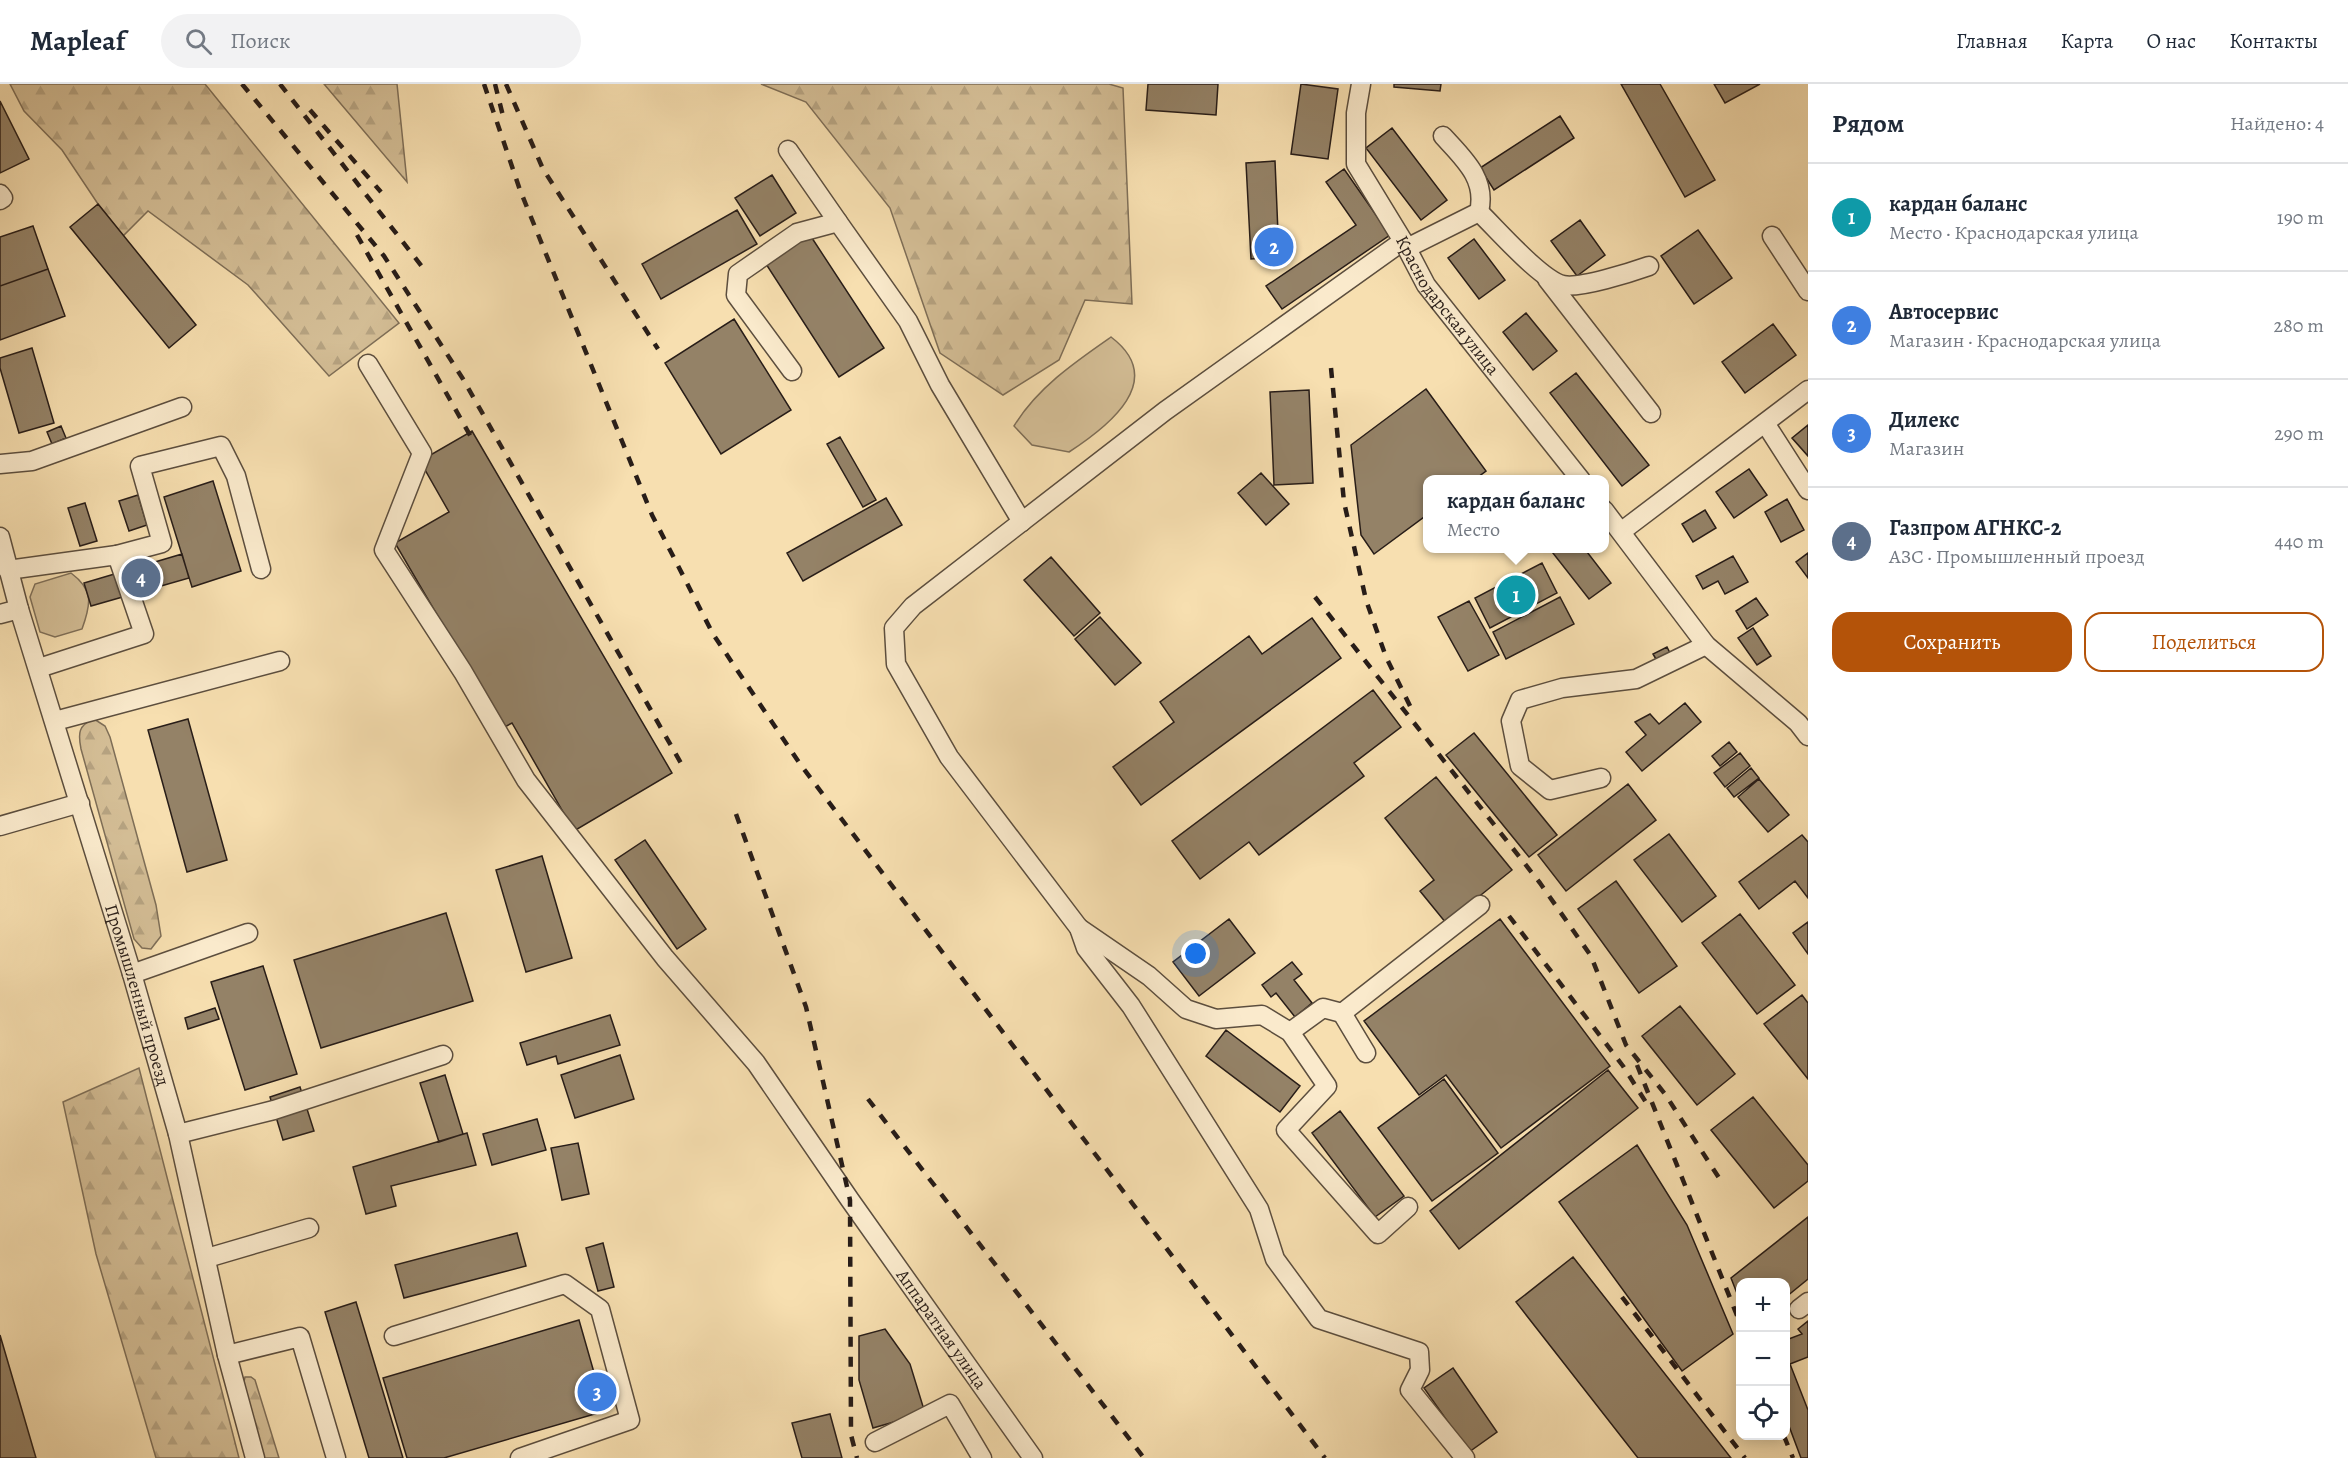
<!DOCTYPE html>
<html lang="ru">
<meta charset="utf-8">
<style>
:root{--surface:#fff;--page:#f2f2f3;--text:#1f2937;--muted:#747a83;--line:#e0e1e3;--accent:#b45309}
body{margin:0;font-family:Alegreya,serif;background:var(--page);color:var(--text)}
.controls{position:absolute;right:18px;bottom:18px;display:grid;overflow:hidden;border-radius:12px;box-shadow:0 3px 15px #0003}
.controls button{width:54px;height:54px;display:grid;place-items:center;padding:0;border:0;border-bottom:2px solid var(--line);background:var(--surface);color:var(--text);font:30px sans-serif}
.you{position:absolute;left:1196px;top:870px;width:21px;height:21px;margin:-15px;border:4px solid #fff;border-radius:50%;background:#1a73e8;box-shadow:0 0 0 9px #1a73e833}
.badge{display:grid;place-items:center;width:39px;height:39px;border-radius:50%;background:var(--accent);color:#fff;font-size:20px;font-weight:700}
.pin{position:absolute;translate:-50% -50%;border:3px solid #fff;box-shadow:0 2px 6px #0006}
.popup{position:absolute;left:1423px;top:391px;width:186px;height:78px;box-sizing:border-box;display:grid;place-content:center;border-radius:12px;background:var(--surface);filter:drop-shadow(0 2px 4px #0005);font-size:20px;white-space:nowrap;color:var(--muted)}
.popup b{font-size:22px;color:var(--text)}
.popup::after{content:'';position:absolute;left:50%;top:100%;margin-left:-12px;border:12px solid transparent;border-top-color:var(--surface)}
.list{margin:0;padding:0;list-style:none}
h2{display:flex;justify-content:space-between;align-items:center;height:78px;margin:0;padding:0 24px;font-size:26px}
h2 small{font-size:20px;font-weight:400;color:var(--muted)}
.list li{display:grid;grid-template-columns:39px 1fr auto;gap:18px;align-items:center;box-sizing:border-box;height:108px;padding:0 24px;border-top:2px solid var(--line)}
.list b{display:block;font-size:22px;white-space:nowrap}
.list p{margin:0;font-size:20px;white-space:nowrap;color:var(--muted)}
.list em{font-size:20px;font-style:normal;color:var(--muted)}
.actions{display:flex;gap:12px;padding:18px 24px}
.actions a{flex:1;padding:14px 0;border:2px solid var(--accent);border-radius:18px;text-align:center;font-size:21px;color:var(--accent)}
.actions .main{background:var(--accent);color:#fff}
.icon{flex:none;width:33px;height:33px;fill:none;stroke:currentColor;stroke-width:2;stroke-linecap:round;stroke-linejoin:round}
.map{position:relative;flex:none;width:1808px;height:1374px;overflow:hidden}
header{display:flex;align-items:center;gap:36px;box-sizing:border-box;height:84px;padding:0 30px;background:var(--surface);border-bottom:2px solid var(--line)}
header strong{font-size:28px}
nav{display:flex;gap:33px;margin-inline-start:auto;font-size:21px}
.search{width:420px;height:54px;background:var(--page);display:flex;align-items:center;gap:15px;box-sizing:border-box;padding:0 21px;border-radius:33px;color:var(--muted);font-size:22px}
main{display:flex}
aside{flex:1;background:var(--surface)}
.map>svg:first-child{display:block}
.green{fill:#d4be96;stroke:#7e6e57;stroke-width:1.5}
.forest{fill:url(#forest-firs);stroke:#7e6e57;stroke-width:1.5}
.building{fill:#948267;stroke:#281d18;stroke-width:1.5}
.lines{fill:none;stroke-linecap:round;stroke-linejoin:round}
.minor-casing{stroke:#5c4e3e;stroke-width:21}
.minor{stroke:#faeacc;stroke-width:18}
.rail{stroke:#281d18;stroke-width:4.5;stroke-dasharray:10 10;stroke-linecap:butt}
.labels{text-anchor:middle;stroke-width:4.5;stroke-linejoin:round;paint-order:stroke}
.street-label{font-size:18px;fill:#281d18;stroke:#faeacc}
</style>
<header>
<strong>Mapleaf</strong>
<div class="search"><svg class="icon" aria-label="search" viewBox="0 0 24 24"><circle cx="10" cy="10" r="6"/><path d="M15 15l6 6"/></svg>Поиск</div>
<nav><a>Главная</a><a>Карта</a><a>О нас</a><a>Контакты</a></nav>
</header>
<main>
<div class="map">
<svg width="1808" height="1374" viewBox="0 0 1808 1374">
<defs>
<pattern id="forest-firs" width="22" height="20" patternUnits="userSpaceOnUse" patternTransform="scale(1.5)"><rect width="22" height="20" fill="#d4be96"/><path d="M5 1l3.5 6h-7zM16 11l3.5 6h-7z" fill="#b6a381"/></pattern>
</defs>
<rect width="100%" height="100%" fill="#f7dfb0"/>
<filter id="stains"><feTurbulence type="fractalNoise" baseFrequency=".00333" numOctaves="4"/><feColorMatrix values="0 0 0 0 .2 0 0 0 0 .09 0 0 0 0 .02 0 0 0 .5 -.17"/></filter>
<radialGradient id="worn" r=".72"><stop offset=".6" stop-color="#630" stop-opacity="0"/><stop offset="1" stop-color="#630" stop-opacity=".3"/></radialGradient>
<path class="green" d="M1111,253C1168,296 1109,342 1069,368L1032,361L1014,342C1037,304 1075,278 1111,253Z
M71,489C94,506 91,520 82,545L55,553L40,548L30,513L35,500Z"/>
<path class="forest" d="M10,0H205L399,239L329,292L248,201L148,127L123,152L98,120L62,66L24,27Z
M324,0H397L407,98Z
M761,0H1109L1123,4L1132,220L1085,216L1059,276L1003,311L940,269L890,124L806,18Z
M94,635L105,642L110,653L156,821L161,852L151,865L142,864L134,855L81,665C78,650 78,641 94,635Z
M139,984L239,1374H156L96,1170L63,1018Z
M245,1293H251L255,1296L279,1374H264L242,1306Z"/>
<path class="building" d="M1148,0H1218L1216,31L1146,26Z
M1301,0L1338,5L1328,75L1291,70Z
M1394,0H1441L1440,7L1394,3Z
M1621,0H1660L1715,96L1685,113Z
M1714,0H1760L1725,19Z
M0,17L29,75L0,89Z
M1560,32L1574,54L1494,106L1480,84Z
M1392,44L1447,116L1421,136L1366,64Z
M1275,77L1279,173L1251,175L1246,79Z
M1344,85L1390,151L1282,225L1266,202L1356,141L1326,98Z
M772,91L796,129L760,152L735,114Z
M98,120L196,241L169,264L70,143Z
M737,126L757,160L661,215L642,180Z
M1580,136L1605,171L1577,192L1551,157Z
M33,142L48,185L0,202V153Z
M1698,146L1732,194L1694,220L1661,172Z
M810,151L884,264L839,293L766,180Z
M1474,155L1505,196L1479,215L1448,174Z
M48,185L65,232L0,256V202Z
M1526,229L1557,267L1533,286L1503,248Z
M734,235L791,326L721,370L665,279Z
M1773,240L1796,271L1745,309L1722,278Z
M32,264L54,339L19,349L0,284V274Z
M1576,289L1649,381L1622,402L1550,309Z
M1426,305L1486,387L1474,396H1428V430L1374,470L1361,451L1351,361Z
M1309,306L1313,399L1274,401L1270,308Z
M1808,341V372L1792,354Z
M61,342L66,354L52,360L47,348Z
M472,347L672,689L574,747L512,639L503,644L395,459L449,428L420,377Z
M840,353L876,416L863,423L827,360Z
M1749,385L1767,411L1734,434L1716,408Z
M1261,389L1289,420L1266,441L1238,409Z
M213,397L241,487L192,503L164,413Z
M138,411L147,441L129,447L119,417Z
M886,414L902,441L803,497L787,469Z
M1787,415L1804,446L1781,458L1765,428Z
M85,419L97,457L80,462L68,424Z
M1705,426L1716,444L1693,458L1682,440Z
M1549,464H1584L1611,499L1589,515Z
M1808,469V494L1796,478Z
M182,470L189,494L91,522L84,499Z
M1733,472L1748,498L1725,510L1718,497L1703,505L1696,492Z
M1051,473L1100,529L1074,552L1024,496Z
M1542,479L1557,509L1490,544L1475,514Z
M1560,513L1574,540L1506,575L1493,548Z
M1756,514L1768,531L1747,545L1736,527Z
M1469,517L1499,571L1468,587L1438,533Z
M1100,533L1141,579L1115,601L1075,555Z
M1312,534L1341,574L1141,721L1113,683L1174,638L1160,618L1249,552L1262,570Z
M1753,544L1771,572L1757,581L1738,554Z
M1667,563L1673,575L1660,582L1653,570Z
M1373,606L1401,643L1354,679L1364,692L1259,771L1249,758L1200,795L1172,757Z
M1685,619L1701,638L1642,687L1626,668L1646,651L1635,638L1650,630L1659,640Z
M188,635L227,776L187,788L148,646Z
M1474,649L1557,751L1529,773L1446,671Z
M1729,658L1737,668L1720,682L1712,672Z
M1740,669L1750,682L1725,703L1714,689Z
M1751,684L1759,694L1734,713L1727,704Z
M1436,693L1512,786L1446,839L1420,807L1434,796L1385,734Z
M1759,695L1789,731L1768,748L1738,713Z
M1628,700L1656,736L1566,807L1538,771Z
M1669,750L1716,812L1682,838L1634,776Z
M1802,751L1808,758V814L1795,797L1759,825L1739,798Z
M645,756L706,845L677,865L615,776Z
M542,772L572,874L526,888L496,786Z
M1616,797L1677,882L1639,909L1578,825Z
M446,829L473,917L321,964L294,876Z
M1740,830L1795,901L1757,930L1702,859Z
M1229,835L1255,869L1199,912L1173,878Z
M1500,835L1610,982L1501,1064L1446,991L1419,1011L1364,937Z
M1808,838V870L1793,849Z
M1292,878L1302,890L1294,896L1312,919L1295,933L1276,909L1271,913L1262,901Z
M263,882L297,990L245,1006L211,898Z
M1802,911L1808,919V995L1764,940Z
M1680,922L1735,990L1697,1021L1642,952Z
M215,924L219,935L188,945L185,934Z
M610,931L620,961L558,980L556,972L527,981L520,959Z
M1226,946L1300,1002L1280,1028L1206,972Z
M620,971L634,1015L575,1034L561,991Z
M1608,986L1638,1024L1459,1165L1430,1127Z
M445,991L463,1050L439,1058L420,999Z
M1444,995L1498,1069L1432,1117L1378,1044Z
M300,1003L314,1047L283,1056L270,1013Z
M1753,1013L1808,1081V1097L1774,1124L1711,1046Z
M1340,1027L1404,1112L1375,1133L1312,1049Z
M537,1035L546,1066L492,1081L483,1050Z
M467,1049L476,1081L391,1102L396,1122L366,1130L353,1083Z
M578,1059L589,1110L562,1116L551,1064Z
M1637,1061L1687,1141L1733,1250L1682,1287L1559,1118Z
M1808,1133V1195L1786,1213V1198H1740V1217L1731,1194Z
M517,1149L526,1182L404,1214L395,1181Z
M603,1159L614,1203L598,1207L586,1164Z
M1573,1173L1731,1374H1638L1516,1218Z
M356,1218L403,1374H369L325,1228Z
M579,1236L605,1327L444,1374H407L383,1294Z
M1808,1237V1273L1790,1280L1808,1326V1374H1801L1786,1334V1256L1802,1250L1798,1245Z
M885,1245L910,1280L925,1329L873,1344L859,1296V1252Z
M0,1251L36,1374H0Z
M1453,1284L1497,1348L1469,1368L1424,1304Z
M830,1330L842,1374H802L792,1339Z"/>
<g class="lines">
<g class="minor-casing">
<g id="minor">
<path id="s1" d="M1361,0L1356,29V80L1403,157L1426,201L1581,396"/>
<path d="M788,66L838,138"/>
<path d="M0,110L3,114L0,116"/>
<path d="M1479,128C1497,145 1541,196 1563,201C1579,205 1632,188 1649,182"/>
<path d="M1772,152L1808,207"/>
<path d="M1403,157L1165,327L913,522L894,544L896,580L949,673L1079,844L1086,864L1131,922L1259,1125L1275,1175L1319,1235L1419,1268L1420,1286L1410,1306L1465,1374"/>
<path d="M1407,164L1479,128C1487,95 1464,75 1443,52"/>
<path d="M1547,195L1651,329"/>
<path id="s2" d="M368,280L422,369L384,466L463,588L526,696L665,874L756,979L850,1116L1033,1374"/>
<path d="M792,287L736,211L738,190L797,149L838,138L908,237L940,301L1022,438"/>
<path d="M1765,339L1808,406"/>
<path d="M0,380L32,377L182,323"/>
<path d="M1604,426L1706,561L1798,639L1808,652"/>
<path d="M1622,447L1808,306"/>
<path id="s3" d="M0,453L19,525L132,890L178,1050L227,1271L255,1374"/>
<path d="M117,471L162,459L140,382L221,362L236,392L261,485"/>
<path d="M8,486L117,471L144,550L39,584"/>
<path d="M0,530L19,525"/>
<path d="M55,637L280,577"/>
<path d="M1601,694L1550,706L1520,682L1511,637L1520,616L1562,604L1636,595L1706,561"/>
<path d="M0,742L80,719"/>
<path d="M1079,844L1149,892L1186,925L1216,935L1262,931L1290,948L1327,1002L1286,1046L1378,1150L1408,1123"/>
<path d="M132,890L248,849"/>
<path d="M1342,929L1366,969"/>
<path d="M1290,948L1323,924L1342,929L1480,821"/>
<path d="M178,1050L274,1026L443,971"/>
<path d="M207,1174L309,1144"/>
<path d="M1799,1225L1808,1218"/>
<path d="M394,1252L565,1200L600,1225L630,1336L520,1374"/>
<path d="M227,1271L300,1253L336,1374"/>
<path d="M875,1358L950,1320L982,1374"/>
</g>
</g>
<use href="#minor" class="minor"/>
<path class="rail" d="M242,0L384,172L463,295L682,681
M280,0L427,189
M484,0L520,106L652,431L713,550L800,680L1325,1374
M495,0L504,36
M506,0L543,85L658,265
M310,26L381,108
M357,151L475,360
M1331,284L1344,418L1366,516L1386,573L1413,628
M1315,513L1540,799L1591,872L1626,961L1665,1010L1721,1097
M736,730L806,923L850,1116L851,1351L857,1374
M1509,832L1623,982L1647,1020
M1637,981L1740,1239
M868,1015L1144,1374
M1622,1213L1745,1374
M1784,1352L1793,1374"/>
</g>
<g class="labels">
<g class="street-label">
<text dy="6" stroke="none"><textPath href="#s1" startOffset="249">Краснодарская улица</textPath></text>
<text dy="6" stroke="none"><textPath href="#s3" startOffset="478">Промышленный проезд</textPath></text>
<text dy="6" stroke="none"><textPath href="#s2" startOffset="1168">Аппаратная улица</textPath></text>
</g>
</g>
<rect width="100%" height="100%" filter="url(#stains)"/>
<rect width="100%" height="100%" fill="url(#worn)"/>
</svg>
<div class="controls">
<button>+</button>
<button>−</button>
<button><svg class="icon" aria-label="locate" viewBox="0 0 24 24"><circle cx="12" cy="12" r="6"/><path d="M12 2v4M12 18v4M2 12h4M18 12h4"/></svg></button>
</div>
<div class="you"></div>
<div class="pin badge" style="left:1516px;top:511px;background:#0f9aa8">1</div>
<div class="popup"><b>кардан баланс</b>Место</div>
<div class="pin badge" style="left:1274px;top:163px;background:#3f7fe0">2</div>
<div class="pin badge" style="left:597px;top:1308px;background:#3f7fe0">3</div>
<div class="pin badge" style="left:141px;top:494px;background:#5c6f8a">4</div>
</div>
<aside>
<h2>Рядом<small>Найдено: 4</small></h2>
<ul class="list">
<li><span class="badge" style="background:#0f9aa8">1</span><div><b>кардан баланс</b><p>Место · Краснодарская улица</p></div><em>190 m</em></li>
<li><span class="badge" style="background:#3f7fe0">2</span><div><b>Автосервис</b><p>Магазин · Краснодарская улица</p></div><em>280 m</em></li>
<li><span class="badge" style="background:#3f7fe0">3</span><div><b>Дилекс</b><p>Магазин</p></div><em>290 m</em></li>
<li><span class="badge" style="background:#5c6f8a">4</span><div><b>Газпром АГНКС-2</b><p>АЗС · Промышленный проезд</p></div><em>440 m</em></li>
</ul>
<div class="actions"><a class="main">Сохранить</a><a>Поделиться</a></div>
</aside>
</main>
